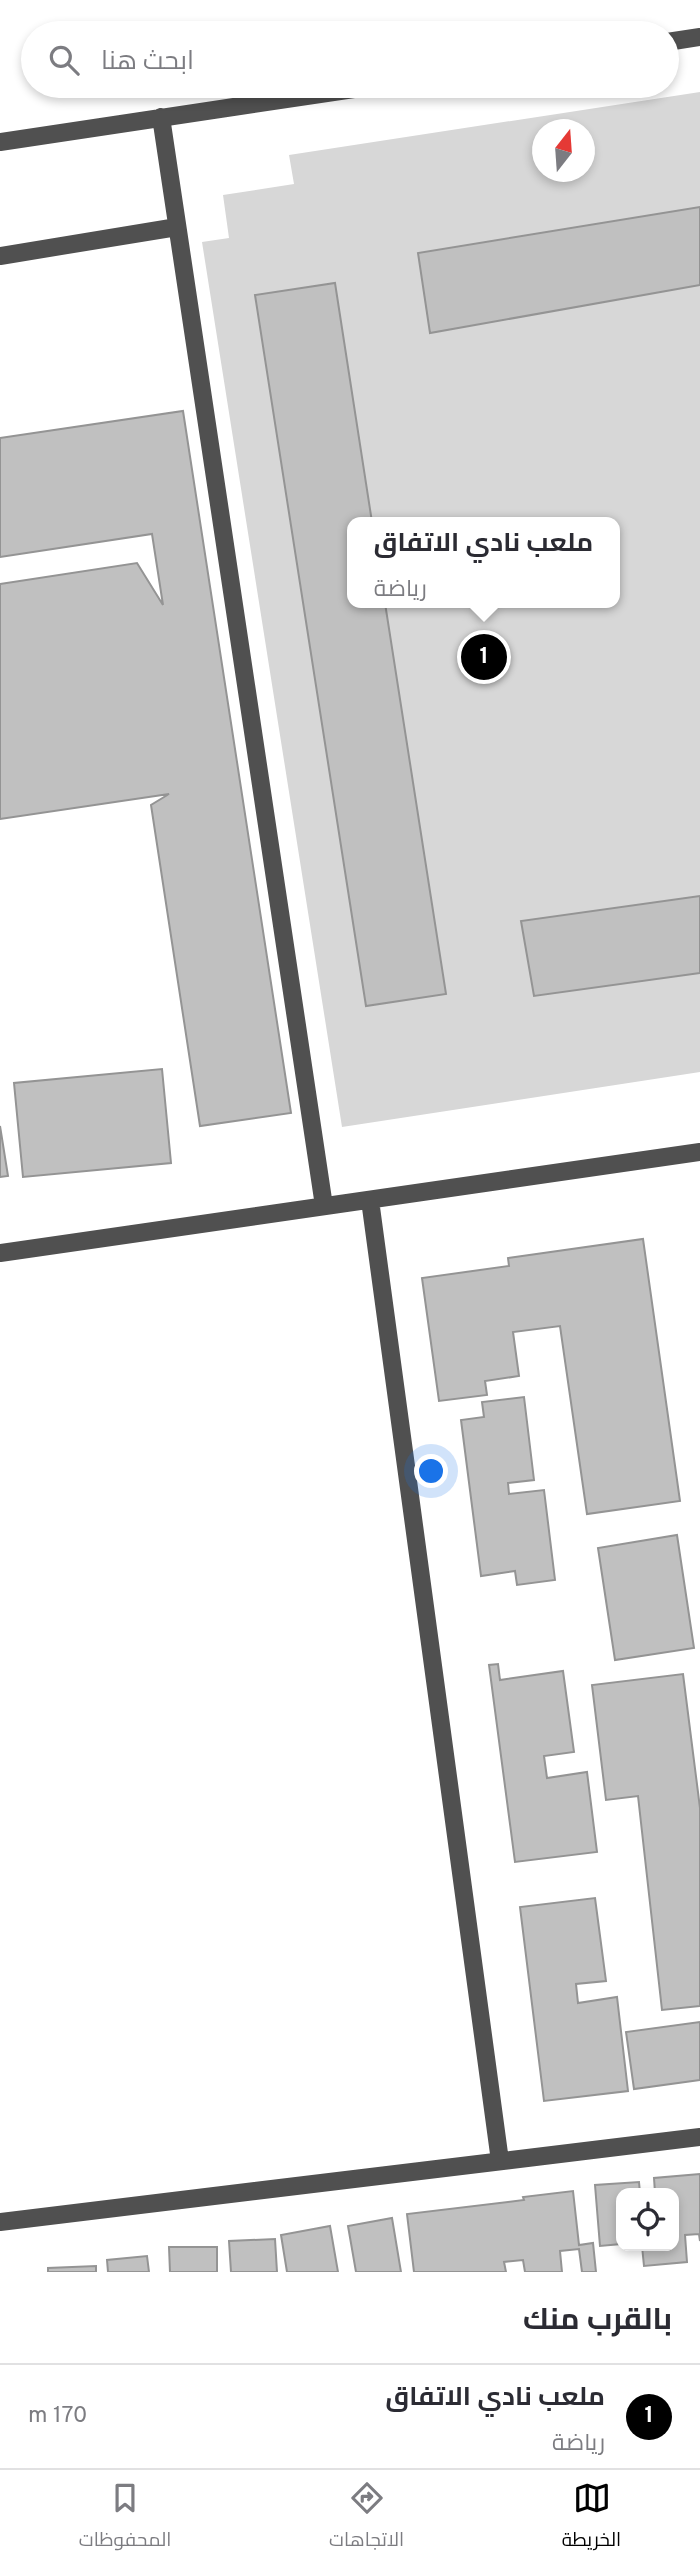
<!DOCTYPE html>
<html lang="ar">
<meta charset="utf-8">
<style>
:root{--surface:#fff;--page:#f7f7f7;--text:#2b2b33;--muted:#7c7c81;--line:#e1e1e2;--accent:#000}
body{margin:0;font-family:Overpass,Cairo,sans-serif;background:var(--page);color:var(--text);direction:rtl}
.controls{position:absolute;right:21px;bottom:21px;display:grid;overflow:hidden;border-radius:14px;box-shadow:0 4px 10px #0003}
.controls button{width:63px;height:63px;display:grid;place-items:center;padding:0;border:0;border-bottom:2px solid var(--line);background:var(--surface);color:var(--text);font:35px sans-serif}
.compass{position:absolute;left:532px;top:119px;width:63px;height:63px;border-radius:50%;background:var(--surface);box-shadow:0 4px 10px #0003;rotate:17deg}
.you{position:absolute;left:432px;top:1472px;width:24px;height:24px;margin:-18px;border:5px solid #fff;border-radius:50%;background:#1a73e8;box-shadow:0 0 0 10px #1a73e833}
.badge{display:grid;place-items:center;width:46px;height:46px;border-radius:50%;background:var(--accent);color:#fff;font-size:23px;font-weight:700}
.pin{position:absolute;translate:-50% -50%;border:4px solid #fff;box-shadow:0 2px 7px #0006}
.popup{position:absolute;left:347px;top:517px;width:273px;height:91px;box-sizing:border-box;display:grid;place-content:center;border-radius:14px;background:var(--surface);filter:drop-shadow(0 2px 5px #0005);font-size:23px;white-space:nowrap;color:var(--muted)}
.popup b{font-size:26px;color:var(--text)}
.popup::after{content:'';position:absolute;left:50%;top:100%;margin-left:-14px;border:14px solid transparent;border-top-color:var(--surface)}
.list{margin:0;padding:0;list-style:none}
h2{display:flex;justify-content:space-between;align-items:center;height:91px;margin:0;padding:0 28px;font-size:30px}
h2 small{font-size:23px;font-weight:400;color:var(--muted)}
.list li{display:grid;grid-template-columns:46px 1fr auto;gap:21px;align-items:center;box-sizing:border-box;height:105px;padding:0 28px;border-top:2px solid var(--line)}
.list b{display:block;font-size:26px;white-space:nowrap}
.list p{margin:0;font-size:23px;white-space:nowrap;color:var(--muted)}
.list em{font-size:23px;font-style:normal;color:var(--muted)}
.icon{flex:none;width:38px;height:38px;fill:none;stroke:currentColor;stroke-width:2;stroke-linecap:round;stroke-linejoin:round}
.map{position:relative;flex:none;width:700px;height:2272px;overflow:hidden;direction:ltr}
.search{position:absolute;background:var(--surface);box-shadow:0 4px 10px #0003;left:21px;right:21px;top:21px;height:77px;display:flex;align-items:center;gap:18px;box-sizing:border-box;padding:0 24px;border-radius:38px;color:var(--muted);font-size:26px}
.sheet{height:196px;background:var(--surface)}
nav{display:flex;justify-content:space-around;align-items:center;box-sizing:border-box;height:98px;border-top:2px solid var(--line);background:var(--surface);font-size:19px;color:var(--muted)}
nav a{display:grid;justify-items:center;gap:4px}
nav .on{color:var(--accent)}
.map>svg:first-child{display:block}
.green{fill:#d7d7d7;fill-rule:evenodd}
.building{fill:#c0c0c0;stroke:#949494;stroke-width:2}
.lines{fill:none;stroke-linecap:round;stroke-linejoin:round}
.minor{stroke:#505050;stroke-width:18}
</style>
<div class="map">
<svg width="700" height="2272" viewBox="0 0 700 2272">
<rect width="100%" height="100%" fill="#fff"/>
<path class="green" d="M700,92V1072L342,1127L202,242L229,238L223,195L294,184L289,155ZM542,130H584V172H542ZM353,522H615V603H353Z"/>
<path class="building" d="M700,207V285L430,333L418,253Z
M335,283L372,522H353V603H385L446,994L366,1006L255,295Z
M183,411L291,1113L200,1126L151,805L169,794L0,819V584L137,563L163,605L152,534L0,557V438Z
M700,896V973L534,996L521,921Z
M162,1069L171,1163L23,1177L14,1083Z
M0,1126L8,1176L0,1177Z
M643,1239L680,1501L587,1514L560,1326L513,1332L519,1376L485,1381L487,1395L439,1401L422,1278L509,1266L508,1258Z
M524,1397L534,1480L508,1483L509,1494L544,1490L555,1580L517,1585L515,1571L481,1576L461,1420L484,1417L482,1402Z
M677,1535L694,1648L615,1660L598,1548Z
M498,1664L500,1680L563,1671L574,1752L544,1756L547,1778L587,1772L597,1852L515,1862L489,1665Z
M683,1674L700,1808V2006L662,2010L638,1796L606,1800L592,1685Z
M595,1898L606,1981L576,1984L578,2003L617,1997L628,2091L544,2101L520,1907Z
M700,2022V2080L634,2089L626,2032Z
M700,2174V2241L699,2234L685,2235L687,2262L644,2266L642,2246H674V2193H655L654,2178Z
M639,2182L640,2193H621V2244L600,2246L595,2185Z
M573,2191L579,2245L593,2243L596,2272H582L579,2249L560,2251L562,2272H525L523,2260L504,2262L506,2272H414L407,2214L524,2200L523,2197Z
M392,2218L401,2272H356L348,2226Z
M330,2226L338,2272H287L281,2235Z
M275,2239L277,2272H231L229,2241Z
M169,2247H217V2272H170Z
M147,2256L149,2272H108L107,2260Z
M96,2266V2272H48V2268Z"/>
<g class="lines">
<path class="minor" d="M667,42L700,37
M161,117L324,1206
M0,142L374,86
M0,256L177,227
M370,1200L500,2161
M0,1253L700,1152
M0,2222L700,2137"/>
</g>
</svg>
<div class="controls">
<button><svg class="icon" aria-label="locate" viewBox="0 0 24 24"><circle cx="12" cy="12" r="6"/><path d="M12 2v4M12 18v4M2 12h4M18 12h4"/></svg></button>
</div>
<svg class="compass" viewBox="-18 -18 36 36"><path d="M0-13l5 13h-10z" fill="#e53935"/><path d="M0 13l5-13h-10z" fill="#7c7c81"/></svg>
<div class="you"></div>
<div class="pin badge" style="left:484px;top:657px">1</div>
<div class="popup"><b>ملعب نادي الاتفاق</b>رياضة</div>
<div class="search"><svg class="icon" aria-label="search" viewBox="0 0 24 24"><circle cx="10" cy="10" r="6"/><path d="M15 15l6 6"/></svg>ابحث هنا</div>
</div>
<section class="sheet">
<h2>بالقرب منك<small></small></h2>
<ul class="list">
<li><span class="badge">1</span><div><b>ملعب نادي الاتفاق</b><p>رياضة</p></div><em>170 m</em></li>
</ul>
</section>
<nav>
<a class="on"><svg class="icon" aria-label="map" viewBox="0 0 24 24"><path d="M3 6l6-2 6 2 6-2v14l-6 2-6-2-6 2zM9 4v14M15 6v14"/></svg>الخريطة</a>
<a><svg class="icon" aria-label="directions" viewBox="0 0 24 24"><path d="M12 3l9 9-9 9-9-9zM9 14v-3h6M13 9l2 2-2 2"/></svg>الاتجاهات</a>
<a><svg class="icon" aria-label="saved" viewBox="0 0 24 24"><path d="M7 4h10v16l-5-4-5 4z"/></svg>المحفوظات</a>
</nav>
